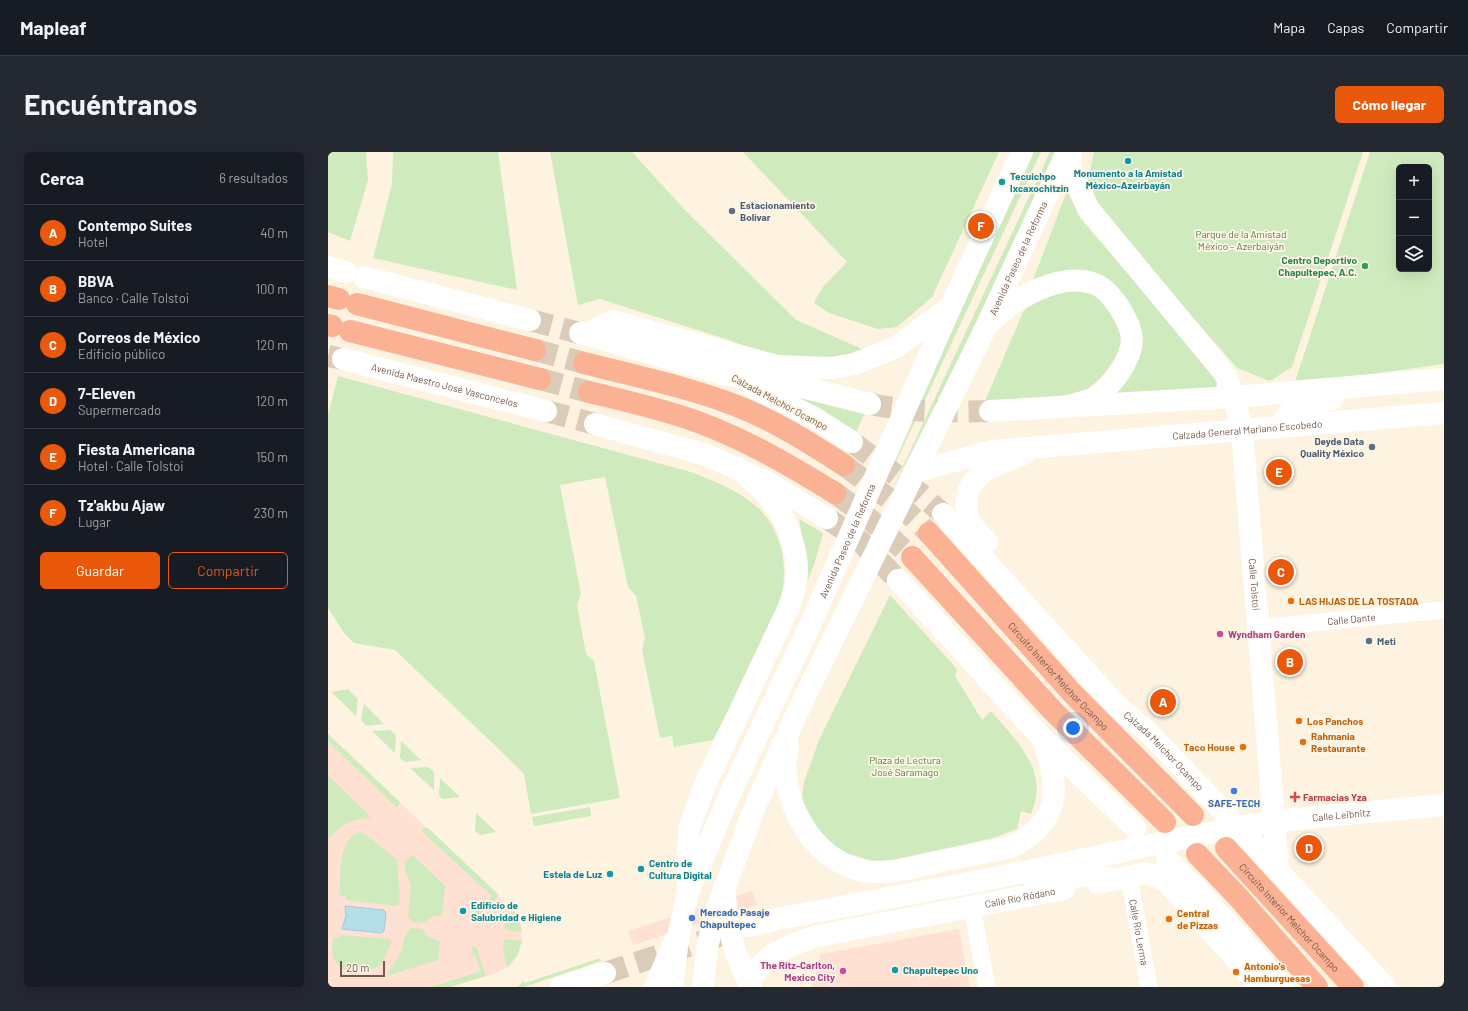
<!DOCTYPE html>
<html lang="es">
<meta charset="utf-8">
<style>
:root{--surface:#171b24;--page:#242831;--text:#f1f3f6;--muted:#9ea1a6;--line:#363941;--accent:#ea580c}
body{margin:0;font-family:Barlow,sans-serif;background:var(--page);color:var(--text)}
.controls{position:absolute;right:12px;top:12px;display:grid;overflow:hidden;border-radius:6px;box-shadow:0 4px 16px #0002}
.controls button{width:36px;height:36px;display:grid;place-items:center;padding:0;border:0;border-bottom:1px solid var(--line);background:var(--surface);color:var(--text);font:20px sans-serif}
.scale{position:absolute;left:12px;bottom:10px;width:45px;box-sizing:border-box;padding-left:4px;border:2px solid #765846;border-top:0;font-size:11px;line-height:14px;white-space:nowrap;color:#765846;-webkit-text-stroke:3px #fff7e8;paint-order:stroke}
.you{position:absolute;left:745px;top:576px;width:14px;height:14px;margin:-10px;border:3px solid #fff;border-radius:50%;background:#1a73e8;box-shadow:0 0 0 6px #1a73e833}
.badge{display:grid;place-items:center;width:26px;height:26px;border-radius:50%;background:var(--accent);color:#fff;font-size:13px;font-weight:700}
.pin{position:absolute;translate:-50% -50%;border:2px solid #fff;box-shadow:0 1px 4px #0006}
.list{margin:0;padding:0;list-style:none}
h2{display:flex;justify-content:space-between;align-items:center;height:52px;margin:0;padding:0 16px;font-size:17px}
h2 small{font-size:13px;font-weight:400;color:var(--muted)}
.list li{display:grid;grid-template-columns:26px 1fr auto;gap:12px;align-items:center;box-sizing:border-box;height:56px;padding:0 16px;border-top:1px solid var(--line)}
.list b{display:block;font-size:15px;white-space:nowrap}
.list p{margin:0;font-size:13px;white-space:nowrap;color:var(--muted)}
.list em{font-size:13px;font-style:normal;color:var(--muted)}
.actions{display:flex;gap:8px;padding:12px 16px}
.actions a{flex:1;padding:9px 0;border:1px solid var(--accent);border-radius:6px;text-align:center;font-size:14px;color:var(--accent)}
.actions .main{background:var(--accent);color:#fff}
.icon{flex:none;width:22px;height:22px;fill:none;stroke:currentColor;stroke-width:2;stroke-linecap:round;stroke-linejoin:round}
.map{position:relative;flex:none;width:1116px;height:835px;overflow:hidden;border-radius:6px}
header{display:flex;align-items:center;gap:24px;box-sizing:border-box;height:56px;padding:0 20px;background:var(--surface);border-bottom:1px solid var(--line)}
header strong{font-size:19px}
nav{display:flex;gap:22px;margin-inline-start:auto;font-size:14px}
.intro{display:flex;align-items:center;justify-content:space-between;box-sizing:border-box;height:96px;padding:0 24px}
h1{margin:0;font-size:28px}
.button{padding:10px 18px;border-radius:6px;background:var(--accent);color:#fff;font-size:14px;font-weight:700}
main{display:flex;gap:24px;padding:0 24px}
aside{flex:1;background:var(--surface);border-radius:6px;box-shadow:0 4px 16px #0002}
.map>svg:first-child{display:block}
.commercial{fill:#ffe1d3}
.green{fill:#cfebbe;fill-rule:evenodd}
.water{fill:#b4dfe8;stroke:#9aceda}
.lines{fill:none;stroke-linecap:round;stroke-linejoin:round}
.secondary-tunnel{stroke:#dbccba;stroke-width:22;stroke-dasharray:22 11;stroke-linecap:butt}
.motorway-tunnel{stroke:#dbccba;stroke-width:22;stroke-dasharray:22 11;stroke-linecap:butt}
.minor{stroke:#fff;stroke-width:17}
.tertiary{stroke:#fff;stroke-width:22}
.secondary{stroke:#fff;stroke-width:22}
.motorway{stroke:#fbb193;stroke-width:22}
.culture-dot{fill:#0f9aa8;stroke:#fff7e8;stroke-width:1.5}
.service-dot{fill:#5c6f8a;stroke:#fff7e8;stroke-width:1.5}
.leisure-dot{fill:#2e9e5b;stroke:#fff7e8;stroke-width:1.5}
.food-dot{fill:#e8710a;stroke:#fff7e8;stroke-width:1.5}
.hotel-dot{fill:#d1479c;stroke:#fff7e8;stroke-width:1.5}
.shop-dot{fill:#3f7fe0;stroke:#fff7e8;stroke-width:1.5}
.health-dot{fill:#e0444e;stroke:#fff7e8;stroke-width:1.5}
.labels{text-anchor:middle;stroke-width:3.5;stroke-linejoin:round;paint-order:stroke}
.culture-label{font-size:10px;font-weight:bold;fill:#0d838f;stroke:#fff7e8;text-anchor:start}
.service-label{font-size:10px;font-weight:bold;fill:#4e5e75;stroke:#fff7e8;text-anchor:start}
.park-label{font-size:10px;fill:#4e7c3e;stroke:#fff7e8}
.street-label{font-size:10px;fill:#765846;stroke:#fff7e8}
.leisure-label{font-size:10px;font-weight:bold;fill:#27864d;stroke:#fff7e8;text-anchor:end}
.food-label{font-size:10px;font-weight:bold;fill:#c56008;stroke:#fff7e8;text-anchor:start}
.hotel-label{font-size:10px;font-weight:bold;fill:#b23c85;stroke:#fff7e8;text-anchor:start}
.health-label{font-size:10px;font-weight:bold;fill:#be3a42;stroke:#fff7e8;text-anchor:start}
.shop-label{font-size:10px;font-weight:bold;fill:#366cbe;stroke:#fff7e8}
</style>
<header>
<strong>Mapleaf</strong>
<nav><a>Mapa</a><a>Capas</a><a>Compartir</a></nav>
</header>
<div class="intro"><h1>Encuéntranos</h1><a class="button">Cómo llegar</a></div>
<main>
<aside>
<h2>Cerca<small>6 resultados</small></h2>
<ul class="list">
<li><span class="badge">A</span><div><b>Contempo Suites</b><p>Hotel</p></div><em>40 m</em></li>
<li><span class="badge">B</span><div><b>BBVA</b><p>Banco · Calle Tolstoi</p></div><em>100 m</em></li>
<li><span class="badge">C</span><div><b>Correos de México</b><p>Edificio público</p></div><em>120 m</em></li>
<li><span class="badge">D</span><div><b>7-Eleven</b><p>Supermercado</p></div><em>120 m</em></li>
<li><span class="badge">E</span><div><b>Fiesta Americana</b><p>Hotel · Calle Tolstoi</p></div><em>150 m</em></li>
<li><span class="badge">F</span><div><b>Tz'akbu Ajaw</b><p>Lugar</p></div><em>230 m</em></li>
</ul>
<div class="actions"><a class="main">Guardar</a><a>Compartir</a></div>
</aside>
<div class="map">
<svg width="1116" height="835" viewBox="0 0 1116 835">
<rect width="100%" height="100%" fill="#fdf3e0"/>
<path class="commercial" d="M0,582L186,759L193,774L194,789L189,804L181,814L171,820L122,835H0Z
M424,739L429,753L305,793L300,779Z
M631,777L642,835H484L493,802Z"/>
<path class="green" d="M0,0H38L40,28L22,89L0,80Z
M65,0H170L189,138L45,106L64,32Z
M222,0H304L355,56L468,168L541,200L516,205L450,206L398,187L272,147L250,153Z
M415,0H671L604,145L569,175L550,177L501,161L486,151L494,136L519,110Z
M705,0H713L554,340L648,121Z
M722,0H729L635,199L561,344Z
M766,0H1035L964,215L942,229L909,216L763,48L760,28Z
M1042,0H1116V212L966,233ZM1071,15H1101V117H1071Z
M739,39L752,66L888,224L889,232L887,237L778,247L805,214L785,136H702Z
M760,138L784,156L794,184L793,199L768,234L755,240L654,256L695,160L704,149L716,140Z
M10,224L363,320C383,328 405,336 423,350C461,379 463,430 445,471C439,486 430,500 423,515C410,539 398,563 385,588L346,595L344,584L332,586L314,498L317,486L308,444L300,435L277,325L232,333L253,442L249,453L258,502L266,509L292,646L203,662L196,622L180,606L67,498L26,491L16,481L0,456V263Z
M455,240L537,261L527,282Z
M471,367L495,381L487,410L466,465L474,385Z
M562,443L629,517L627,524L654,568L663,559C689,590 722,618 703,662L693,659L689,677L665,686L639,692L564,708L545,709L521,702L498,690L473,652L476,630L491,588Z
M20,537L30,547L28,564L3,540Z
M36,552L56,572L38,574L33,568Z
M62,578L68,583L67,601L44,579Z
M0,582L72,650L69,656L0,589Z
M73,589L93,608L77,610L72,606Z
M100,615L106,620V638L82,616Z
M0,623L43,665C22,669 17,669 2,686H0Z
M112,626L132,645L115,647L111,644Z
M262,655L263,664L206,674L204,665Z
M148,661L168,680L152,683L147,679Z
M96,676H100L171,743L152,762L148,761V753L152,756L164,744L93,679Z
M31,680L39,683L69,708L72,746L71,752L68,754L18,748V744L11,743C13,724 9,688 31,680Z
M85,703L117,734L114,764H106L95,771L84,770L80,765L83,735L77,718V709Z
M186,759L190,766L194,780L177,778V769Z
M83,776L94,777L101,785L112,789L110,808L59,824V821L73,801L77,783Z
M13,783L61,787L63,788V792C59,798 57,809 51,814C45,818 41,817 34,818C12,822 0,810 5,786L10,787Z
M176,787L194,789L189,804L179,816L175,799Z
M144,795H148L158,824L122,835H103L153,819L147,803L143,804Z
M272,806L273,809L196,835H190L195,829L197,831Z"/>
<path class="water" d="M17,754L56,758L58,761L56,779L53,781L14,777L18,763Z"/>
<g class="lines">
<path class="secondary-tunnel" d="M202,168L251,181
M0,204L15,207
M542,252C581,260 621,260 662,259
M218,259L267,272
M524,290L588,338L615,362
M499,366L532,389L570,428
M277,821L397,782"/>
<path class="motorway-tunnel" d="M207,198L256,211
M212,227L261,240
M516,313L580,361L601,381
M507,341L537,363L584,405"/>
<g class="minor">
<path id="s1" d="M930,476L1116,458"/>
<path id="s2" d="M801,725L821,835"/>
<path d="M644,755L659,835"/>
</g>
<g class="tertiary">
<path id="s3" d="M906,245L914,278L950,718"/>
<path id="s4" d="M910,675L947,669L1116,653"/>
<path d="M770,731L817,721L829,724L839,730L933,835"/>
<path d="M396,735L400,772L408,802L423,835"/>
<path id="s5" d="M421,831C434,803 461,793 489,784L736,737"/>
<path d="M327,835L347,788"/>
</g>
<g class="secondary">
<path d="M742,0L743,16L760,56L897,222L906,245"/>
<path d="M0,115L18,120"/>
<path d="M36,125L202,168"/>
<path d="M663,169C686,147 731,120 764,131C775,134 785,146 791,155C796,163 803,176 804,186C804,208 784,234 766,246C761,249 754,250 748,252"/>
<path d="M252,181L399,223L458,231L542,252"/>
<path d="M257,182L285,169L449,214L504,216L526,212L567,196L622,155"/>
<path id="s6" d="M15,207L218,259"/>
<path d="M418,232L485,265L524,290"/>
<path d="M662,259L906,245L1116,227"/>
<path d="M267,272L378,303L439,330L499,366"/>
<path d="M955,274C957,252 986,251 1004,247"/>
<path id="s7" d="M586,320L664,299L1116,261"/>
<path id="s8" d="M615,362L789,554L822,582L910,675L1057,835"/>
<path d="M659,390C653,383 645,376 641,369C638,363 638,353 639,347C642,319 673,311 696,302"/>
<path d="M570,428L715,587L807,676"/>
<path d="M460,593C454,619 460,647 473,670C487,696 514,718 545,720C566,721 588,715 608,710C633,705 658,700 683,695C734,670 732,636 715,587"/>
<path d="M839,707L870,738L956,835"/>
<path d="M360,731L361,677L377,633L461,455C463,449 466,442 467,435C474,406 461,372 444,349C434,337 422,327 411,316"/>
<path d="M708,732L760,723L788,727"/>
<path d="M421,774L454,766L662,727L910,675"/>
<path d="M233,835L277,821"/>
<path id="s9" d="M344,835L351,780L360,741L402,642L482,473L623,154L694,0"/>
<path id="s10" d="M375,835L379,796L386,765L428,652L468,563L659,173L739,0"/>
</g>
<g class="motorway">
<path d="M0,144L11,147"/>
<path d="M29,152L207,198"/>
<path d="M0,173L4,174"/>
<path d="M22,179L212,227"/>
<path d="M256,211C307,224 360,235 409,254C447,269 482,291 516,313"/>
<path d="M261,240C298,249 335,257 370,270C419,288 463,314 507,341"/>
<path id="s11" d="M601,381L745,542L865,663"/>
<path d="M584,405L725,559L837,670"/>
<path id="s12" d="M898,696L1025,835"/>
<path d="M869,702L910,745L989,835"/>
</g>
</g>
<g class="culture-dot">
<circle cx="800" cy="9" r="4"/>
<circle cx="674" cy="30" r="4"/>
<circle cx="313" cy="717" r="4"/>
<circle cx="282" cy="722" r="4"/>
<circle cx="135" cy="759" r="4"/>
<circle cx="567" cy="818" r="4"/>
</g>
<g class="service-dot">
<circle cx="404" cy="59" r="4"/>
<circle cx="1044" cy="295" r="4"/>
<circle cx="1041" cy="489" r="4"/>
</g>
<circle class="leisure-dot" cx="1037" cy="114" r="4"/>
<g class="food-dot">
<circle cx="963" cy="449" r="4"/>
<circle cx="971" cy="569" r="4"/>
<circle cx="975" cy="590" r="4"/>
<circle cx="915" cy="595" r="4"/>
<circle cx="841" cy="767" r="4"/>
<circle cx="908" cy="820" r="4"/>
</g>
<g class="hotel-dot">
<circle cx="892" cy="482" r="4"/>
<circle cx="515" cy="819" r="4"/>
</g>
<g class="shop-dot">
<circle cx="906" cy="639" r="4"/>
<circle cx="364" cy="766" r="4"/>
</g>
<path class="health-dot" d="M965 639h4v4h4v4h-4v4h-4v-4h-4v-4h4z"/>
<g class="labels">
<g class="culture-label">
<text x="800" y="25" text-anchor="middle">Monumento a la Amistad<tspan x="800" dy="12">México-Azeirbayán</tspan></text>
<text x="682" y="28">Tecuichpo<tspan x="682" dy="12">Ixcaxochitzin</tspan></text>
<text x="321" y="715">Centro de<tspan x="321" dy="12">Cultura Digital</tspan></text>
<text x="274" y="726" text-anchor="end">Estela de Luz</text>
<text x="143" y="757">Edificio de<tspan x="143" dy="12">Salubridad e Higiene</tspan></text>
<text x="575" y="822">Chapultepec Uno</text>
</g>
<g class="service-label">
<text x="412" y="57">Estacionamiento<tspan x="412" dy="12">Bolívar</tspan></text>
<text x="1036" y="293" text-anchor="end">Deyde Data<tspan x="1036" dy="12">Quality México</tspan></text>
<text x="1049" y="493">Meti</text>
</g>
<g class="park-label">
<text x="913" y="86">Parque de la Amistad<tspan x="913" dy="12">México – Azerbaiyán</tspan></text>
<text x="577" y="612">Plaza de Lectura<tspan x="577" dy="12">José Saramago</tspan></text>
</g>
<g class="street-label">
<text dy="4" stroke="none"><textPath href="#s10" startOffset="797">Avenida Paseo de la Reforma</textPath></text>
<text dy="4" stroke="none"><textPath href="#s6" startOffset="105">Avenida Maestro José Vasconcelos</textPath></text>
<text transform="translate(452 250) rotate(28)" y="4">Calzada Melchor Ocampo</text>
<text dy="4" stroke="none"><textPath href="#s7" startOffset="337">Calzada General Mariano Escobedo</textPath></text>
<text dy="4" stroke="none"><textPath href="#s9" startOffset="482">Avenida Paseo de la Reforma</textPath></text>
<text dy="4" stroke="none"><textPath href="#s3" startOffset="189">Calle Tolstoi</textPath></text>
<text dy="4" stroke="none"><textPath href="#s1" startOffset="94">Calle Dante</textPath></text>
<text dy="4" stroke="none"><textPath href="#s11" startOffset="193">Circuito Interior Melchor Ocampo</textPath></text>
<text dy="4" stroke="none"><textPath href="#s8" startOffset="324">Calzada Melchor Ocampo</textPath></text>
<text dy="4" stroke="none"><textPath href="#s4" startOffset="104">Calle Leibnitz</textPath></text>
<text dy="4" stroke="none"><textPath href="#s5" startOffset="292">Calle Río Ródano</textPath></text>
<text dy="4" stroke="none"><textPath href="#s12" startOffset="94">Circuito Interior Melchor Ocampo</textPath></text>
<text dy="4" stroke="none"><textPath href="#s2" startOffset="56">Calle Río Lerma</textPath></text>
</g>
<g class="leisure-label">
<text x="1029" y="112">Centro Deportivo<tspan x="1029" dy="12">Chapultepec, A.C.</tspan></text>
</g>
<g class="food-label">
<text x="971" y="453">LAS HIJAS DE LA TOSTADA</text>
<text x="979" y="573">Los Panchos</text>
<text x="983" y="588">Rahmania<tspan x="983" dy="12">Restaurante</tspan></text>
<text x="907" y="599" text-anchor="end">Taco House</text>
<text x="849" y="765">Central<tspan x="849" dy="12">de Pizzas</tspan></text>
<text x="916" y="818">Antonio's<tspan x="916" dy="12">Hamburguesas</tspan></text>
</g>
<g class="hotel-label">
<text x="900" y="486">Wyndham Garden</text>
<text x="507" y="817" text-anchor="end">The Ritz-Carlton,<tspan x="507" dy="12">Mexico City</tspan></text>
</g>
<g class="health-label">
<text x="975" y="649">Farmacias Yza</text>
</g>
<g class="shop-label">
<text x="906" y="655">SAFE-TECH</text>
<text x="372" y="764" text-anchor="start">Mercado Pasaje<tspan x="372" dy="12">Chapultepec</tspan></text>
</g>
</g>
</svg>
<div class="controls">
<button>+</button>
<button>−</button>
<button><svg class="icon" aria-label="layers" viewBox="0 0 24 24"><path d="M12 4l9 5-9 5-9-5zM3 14l9 5 9-5"/></svg></button>
</div>
<div class="scale">20 m</div>
<div class="you"></div>
<div class="pin badge" style="left:835px;top:550px">A</div>
<div class="pin badge" style="left:962px;top:510px">B</div>
<div class="pin badge" style="left:953px;top:420px">C</div>
<div class="pin badge" style="left:981px;top:696px">D</div>
<div class="pin badge" style="left:951px;top:320px">E</div>
<div class="pin badge" style="left:653px;top:74px">F</div>
</div>
</main>
